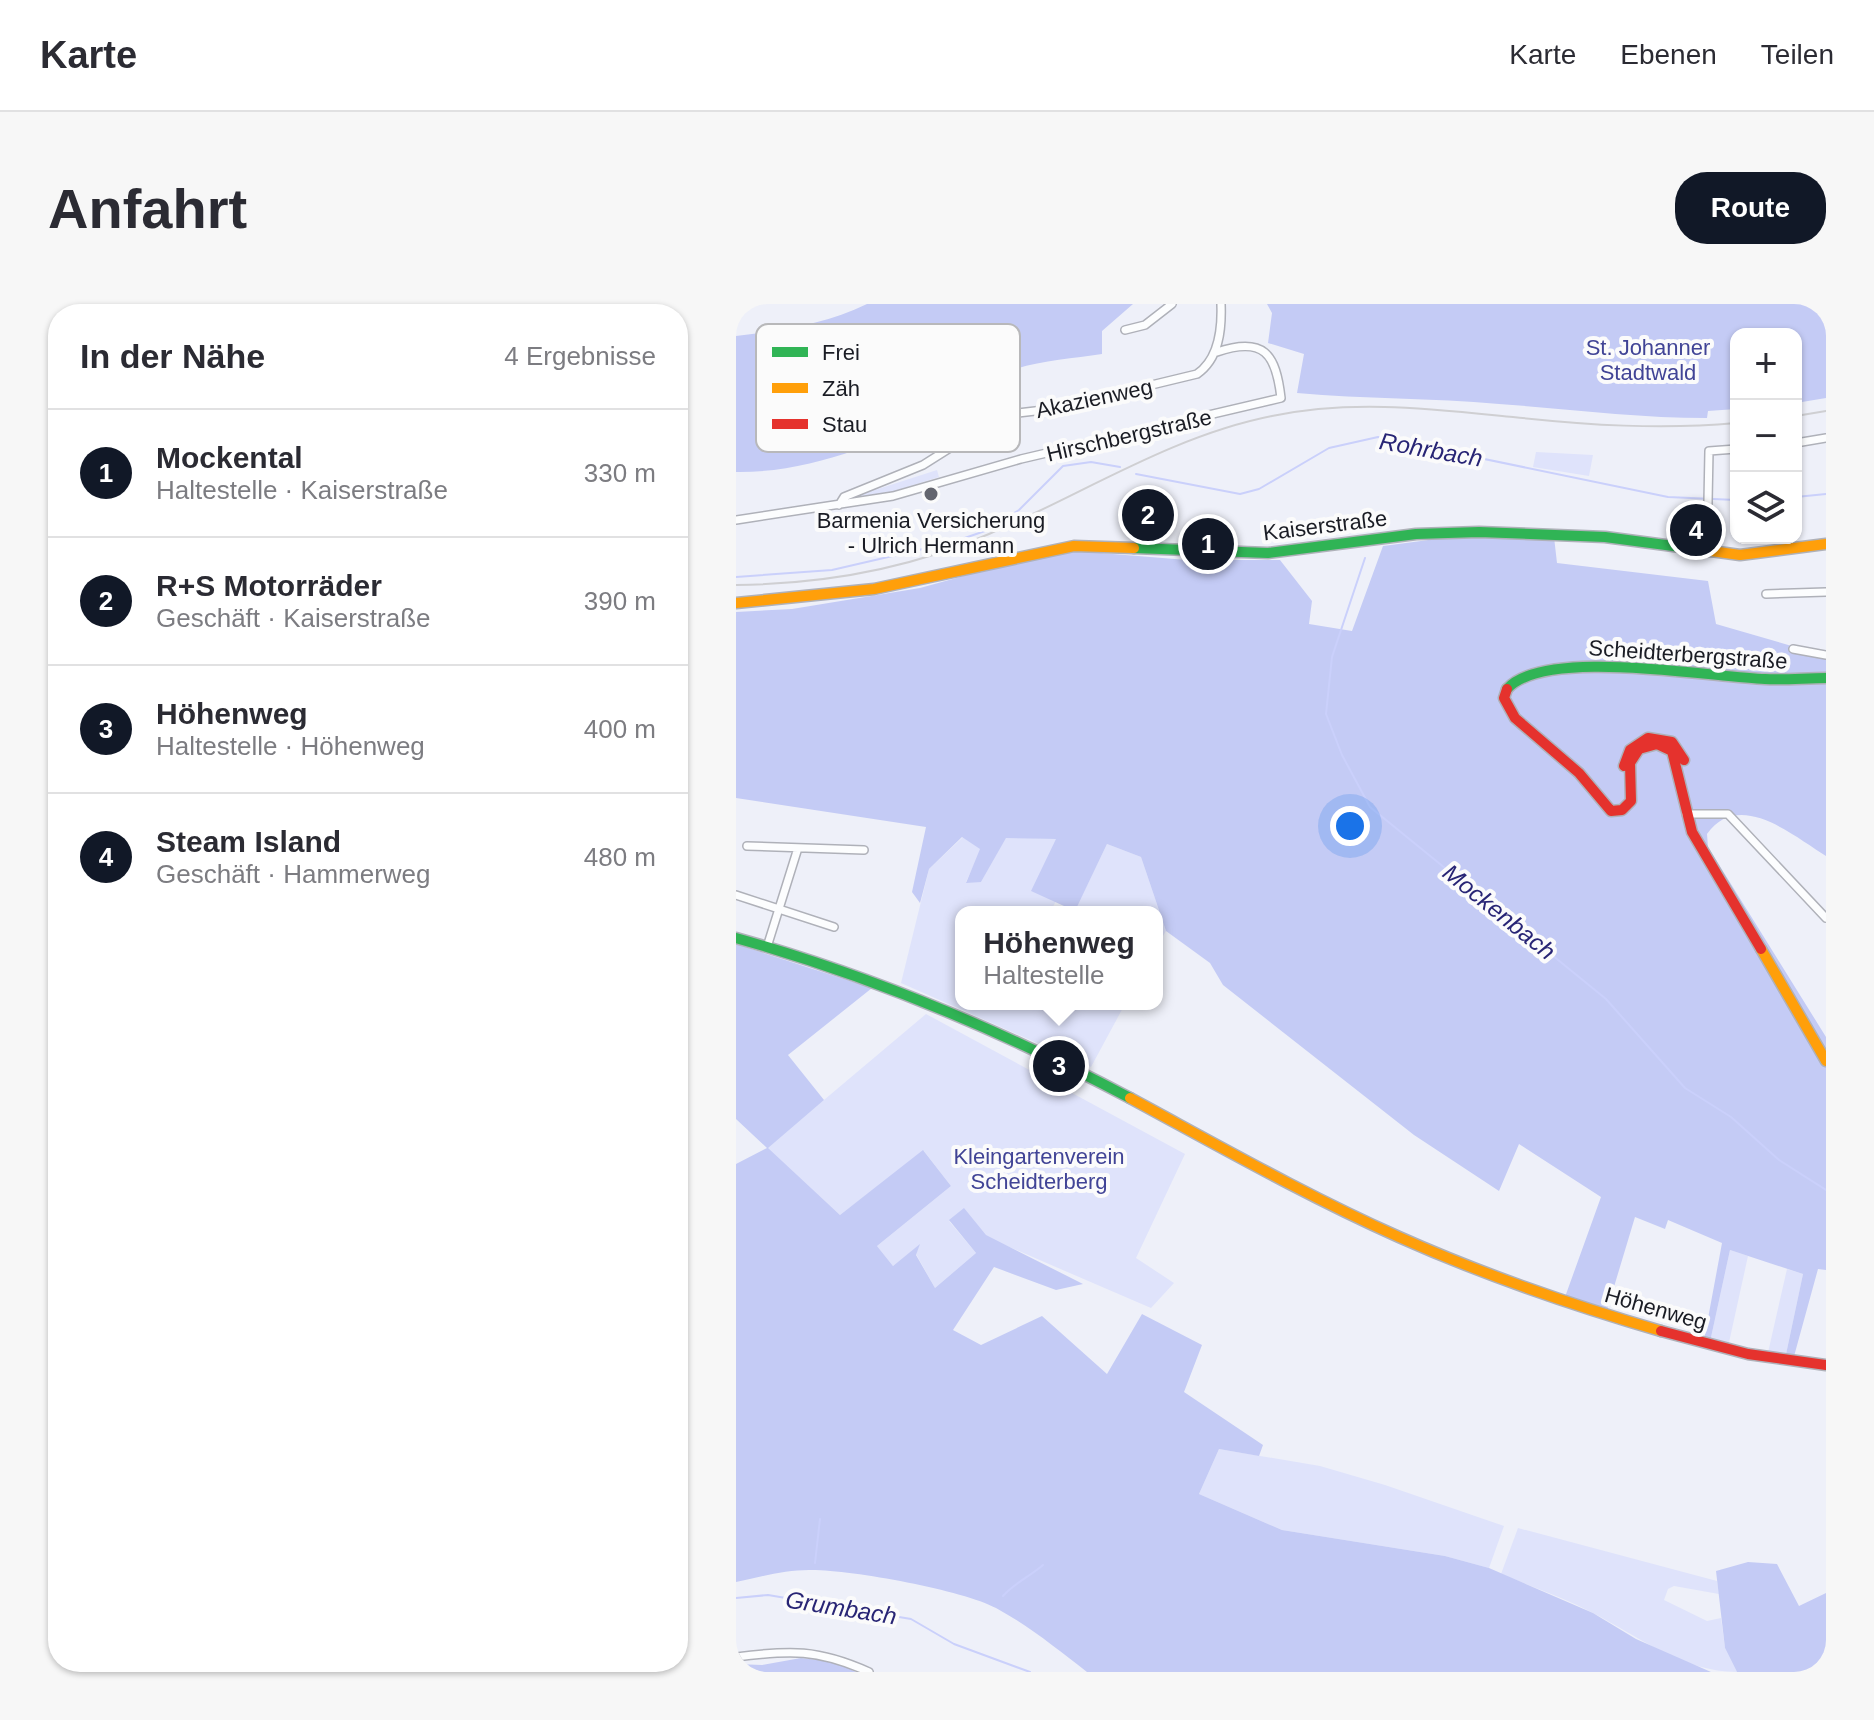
<!DOCTYPE html>
<html lang="de">
<meta charset="utf-8">
<style>
:root{--surface:#fff;--page:#f7f7f7;--text:#2b2b33;--muted:#7c7c81;--line:#e1e1e2;--accent:#111827}
body{margin:0;font-family:Arial,sans-serif;background:var(--page);color:var(--text)}
.controls{position:absolute;right:24px;top:24px;display:grid;overflow:hidden;border-radius:16px;box-shadow:0 2px 6px #0004}
.controls button{width:72px;height:72px;display:grid;place-items:center;padding:0;border:0;border-bottom:2px solid var(--line);background:var(--surface);color:var(--text);font:40px sans-serif}
.you{position:absolute;left:614px;top:522px;width:28px;height:28px;margin:-20px;border:6px solid #fff;border-radius:50%;background:#1a73e8;box-shadow:0 0 0 12px #1a73e833}
.badge{display:grid;place-items:center;width:52px;height:52px;border-radius:50%;background:var(--accent);color:#fff;font-size:26px;font-weight:700}
.pin{position:absolute;translate:-50% -50%;border:4px solid #fff;box-shadow:0 2px 8px #0006}
.popup{position:absolute;left:219px;top:602px;width:208px;height:104px;box-sizing:border-box;display:grid;place-content:center;border-radius:16px;background:var(--surface);filter:drop-shadow(0 2px 6px #0005);font-size:26px;white-space:nowrap;color:var(--muted)}
.popup b{font-size:30px;color:var(--text)}
.popup::after{content:'';position:absolute;left:50%;top:100%;margin-left:-16px;border:16px solid transparent;border-top-color:var(--surface)}
.list{margin:0;padding:0;list-style:none}
h2{display:flex;justify-content:space-between;align-items:center;height:104px;margin:0;padding:0 32px;font-size:34px}
h2 small{font-size:26px;font-weight:400;color:var(--muted)}
.list li{display:grid;grid-template-columns:52px 1fr auto;gap:24px;align-items:center;box-sizing:border-box;height:128px;padding:0 32px;border-top:2px solid var(--line)}
.list b{display:block;font-size:30px;white-space:nowrap}
.list p{margin:0;font-size:26px;white-space:nowrap;color:var(--muted)}
.list em{font-size:26px;font-style:normal;color:var(--muted)}
.icon{flex:none;width:44px;height:44px;fill:none;stroke:currentColor;stroke-width:2;stroke-linecap:round;stroke-linejoin:round}
.map{position:relative;flex:none;width:1090px;height:1368px;overflow:hidden;border-radius:32px}
header{display:flex;align-items:center;gap:48px;box-sizing:border-box;height:112px;padding:0 40px;background:var(--surface);border-bottom:2px solid var(--line)}
header strong{font-size:38px}
nav{display:flex;gap:44px;margin-inline-start:auto;font-size:28px}
.intro{display:flex;align-items:center;justify-content:space-between;box-sizing:border-box;height:192px;padding:0 48px}
h1{margin:0;font-size:56px}
.button{padding:20px 36px;border-radius:32px;background:var(--accent);color:#fff;font-size:28px;font-weight:700}
main{display:flex;gap:48px;padding:0 48px}
aside{flex:1;background:var(--surface);border-radius:32px;box-shadow:0 2px 6px #0004}
.map>svg:first-child{display:block}
.green{fill:#dfe3fb}
.forest{fill:#c4cbf5}
.lines{fill:none;stroke-linecap:round;stroke-linejoin:round}
.stream{stroke:#cad0fb;stroke-width:2}
.street-casing{stroke:#afb1b9;stroke-width:10}
.fast-casing{stroke:#afb1b9;stroke-width:13}
.slow-casing{stroke:#afb1b9;stroke-width:13}
.jam-casing{stroke:#afb1b9;stroke-width:13}
.street{stroke:#fcfdfe;stroke-width:7}
.fast{stroke:#30b455;stroke-width:10}
.slow{stroke:#ff9f0a;stroke-width:10}
.jam{stroke:#e5322d;stroke-width:10}
.rail{stroke:#cfcfd2;stroke-width:2}
.poi-dot{fill:#64666f;stroke:#fbfbfb;stroke-width:3}
.labels{text-anchor:middle;stroke-width:8;stroke-linejoin:round;paint-order:stroke}
.park-label{font-size:22px;fill:#414496;stroke:#fbfbfb}
.street-label{font-size:22px;fill:#1a1c24;stroke:#fbfbfb}
.poi-label{font-size:22px;fill:#1a1c24;stroke:#fbfbfb}
.water-label{font-size:24px;font-style:italic;fill:#282575;stroke:#fbfbfb}
.key{fill:#fbfbfb;stroke:#b8b8ba;stroke-width:2}
.key-label{font-size:22px;fill:#1a1c24}
</style>
<header>
<strong>Karte</strong>
<nav><a>Karte</a><a>Ebenen</a><a>Teilen</a></nav>
</header>
<div class="intro"><h1>Anfahrt</h1><a class="button">Route</a></div>
<main>
<aside>
<h2>In der Nähe<small>4 Ergebnisse</small></h2>
<ul class="list">
<li><span class="badge">1</span><div><b>Mockental</b><p>Haltestelle · Kaiserstraße</p></div><em>330 m</em></li>
<li><span class="badge">2</span><div><b>R+S Motorräder</b><p>Geschäft · Kaiserstraße</p></div><em>390 m</em></li>
<li><span class="badge">3</span><div><b>Höhenweg</b><p>Haltestelle · Höhenweg</p></div><em>400 m</em></li>
<li><span class="badge">4</span><div><b>Steam Island</b><p>Geschäft · Hammerweg</p></div><em>480 m</em></li>
</ul>
</aside>
<div class="map">
<svg width="1090" height="1368" viewBox="0 0 1090 1368">
<rect width="100%" height="100%" fill="#eef0f9"/>
<path class="green" d="M800,148L857,151L853,172L797,163Z
M201,166L203,173L149,190L111,195Z
M227,533L245,545L230,578H245L270,533L321,535L296,587L320,597L314,608H225V700H389L355,763L165,679L193,565Z
M371,540L405,553L430,627L421,642V608H338Z
M190,710L449,850L400,954L438,979L415,1004L213,917L240,949L199,984L180,950L183,942L157,962L141,942L215,882L188,847L104,911L31,844Z
M994,946L1012,952L992,1043L974,1038Z
M1051,965L1067,970L1049,1055L1031,1053Z
M483,1145L584,1162L649,1181L768,1222L753,1264L709,1252L546,1226L463,1190Z
M782,1224L981,1277L983,1290L938,1282L932,1285L928,1296L971,1317L985,1314L989,1344L1001,1368C948,1368 903,1333 857,1309C828,1294 796,1283 765,1270Z"/>
<path class="forest" d="M131,0H397L366,27V50C333,55 296,57 265,70C244,78 227,94 208,105C146,140 72,169 0,168V32C46,27 89,20 131,0Z
M531,0H1090V94L1060,99V30H1000V105L972,107L971,114C901,114 833,105 763,100C696,94 628,95 561,89L568,50L532,39L536,9Z
M723,232L818,233L821,259L972,277L980,320L1090,352V552C1058,532 1003,485 971,530L972,543L1090,733V966L1082,965L1057,1056L1049,1055L1067,970L994,946L974,1038L968,1036L986,939L932,916L929,925L899,913L871,1006L829,993L865,893L783,840L763,887L678,831L487,681L474,659L430,627L405,553L371,540L339,607L295,587L320,535L270,534L245,578L230,579L244,545L226,533L193,565L184,599L176,588L190,523L0,494V308L56,305L184,284L293,254L340,247L451,256H544L576,297L573,320L616,327L647,242Z
M0,640L136,684L52,751L88,796L32,844L104,911L187,846L215,882L141,942L157,962L184,940L180,951L199,984L240,949L213,916L228,904L250,931L347,980L320,986L258,963L217,1026L245,1041L306,1012L371,1070L406,1010L466,1041L448,1088L527,1141L523,1152L483,1145L463,1190L546,1226L709,1252L753,1264L857,1309L900,1335L975,1368H351C321,1345 293,1322 260,1304C227,1286 112,1265 73,1266C49,1266 23,1273 0,1278V860L31,844L0,815Z
M1012,1258L1041,1260L1063,1302L1090,1289V1368H1001L989,1344L980,1267Z
M65,1354L99,1358L120,1368H0V1360L26,1361Z"/>
<g class="lines">
<path class="stream" d="M400,170L504,190L523,185L593,144L642,133L932,193L1000,196
M1060,193L1090,190
M629,254L596,353L590,410L606,451L634,503L870,695L949,784L995,813L1043,856L1090,886
M0,273L96,266L217,238L249,227L283,206L327,162L355,158L384,163
M79,1259L84,1215
M267,1292C280,1278 293,1273 307,1261
M0,1294L32,1291L175,1315L218,1340L294,1368"/>
<g class="street-casing">
<path id="street" d="M389,26L409,21L436,0
M1060,139L1090,134
M103,201L108,193L187,161L244,125L282,109L316,105L461,70C483,55 486,26 485,0
M0,216L157,192L285,155L545,94C540,50 528,32 481,48
M971,249L973,147L1000,145
M1030,290L1090,288
M1057,345L1090,351
M950,510H992L1090,614
M11,542L128,546
M0,591L98,623
M31,643L62,544
M0,1353C54,1346 82,1345 133,1368"/>
</g>
<g class="fast-casing">
<path id="fast" d="M0,0H2
M398,244L532,249L680,230L743,228L869,233L975,247
M771,385C808,343 973,373 1029,375C1049,376 1070,374 1090,374
M0,634C139,673 267,727 394,794"/>
</g>
<g class="slow-casing">
<path id="slow" d="M975,247L1004,251L1090,240
M0,299L138,285L338,242L398,244
M1025,645L1090,757
M394,794C483,842 571,892 663,933C748,971 836,1001 925,1027"/>
</g>
<g class="jam-casing">
<path id="jam" d="M771,385L768,394L779,414L843,469L875,507L886,506L895,497L894,459L903,445L921,440L936,447L956,528L1025,645
M888,462L894,446L912,434L936,438L948,456
M925,1027L1012,1050L1090,1061"/>
</g>
<use href="#street" class="street"/>
<use href="#fast" class="fast"/>
<use href="#slow" class="slow"/>
<use href="#jam" class="jam"/>
<path class="rail" d="M1060,112L1090,107
M0,281C87,280 173,265 253,230C347,190 435,132 536,112C616,95 697,105 777,113C851,121 925,126 1000,119"/>
</g>
<circle class="poi-dot" cx="195" cy="190" r="8"/>
<g class="labels">
<g class="park-label">
<text x="912" y="51">St. Johanner<tspan x="912" dy="25">Stadtwald</tspan></text>
<text x="303" y="860">Kleingartenverein<tspan x="303" dy="25">Scheidterberg</tspan></text>
</g>
<g class="street-label">
<text transform="translate(358 94) rotate(-12)" y="8">Akazienweg</text>
<text transform="translate(393 131) rotate(-13)" y="8">Hirschbergstraße</text>
<text transform="translate(589 221) rotate(-7)" y="8">Kaiserstraße</text>
<text transform="translate(952 350) rotate(4)" y="8">Scheidterbergstraße</text>
<text transform="translate(920 1004) rotate(16)" y="8">Höhenweg</text>
</g>
<g class="poi-label">
<text x="195" y="224">Barmenia Versicherung<tspan x="195" dy="25">- Ulrich Hermann</tspan></text>
</g>
<g class="water-label">
<text transform="translate(695 146) rotate(10)" y="8">Rohrbach</text>
<text transform="translate(763 608) rotate(39)" y="8">Mockenbach</text>
<text transform="translate(105 1304) rotate(9)" y="8">Grumbach</text>
</g>
</g>
<rect x="20" y="20" width="264" height="128" rx="12" class="key"/>
<rect x="36" y="43" width="36" height="10" fill="#30b455"/>
<rect x="36" y="79" width="36" height="10" fill="#ff9f0a"/>
<rect x="36" y="115" width="36" height="10" fill="#e5322d"/>
<g class="key-label">
<text x="86" y="56">Frei</text>
<text x="86" y="92">Zäh</text>
<text x="86" y="128">Stau</text>
</g>
</svg>
<div class="controls">
<button>+</button>
<button>−</button>
<button><svg class="icon" aria-label="layers" viewBox="0 0 24 24"><path d="M12 4l9 5-9 5-9-5zM3 14l9 5 9-5"/></svg></button>
</div>
<div class="you"></div>
<div class="pin badge" style="left:472px;top:240px">1</div>
<div class="pin badge" style="left:412px;top:211px">2</div>
<div class="pin badge" style="left:323px;top:762px">3</div>
<div class="popup"><b>Höhenweg</b>Haltestelle</div>
<div class="pin badge" style="left:960px;top:226px">4</div>
</div>
</main>
